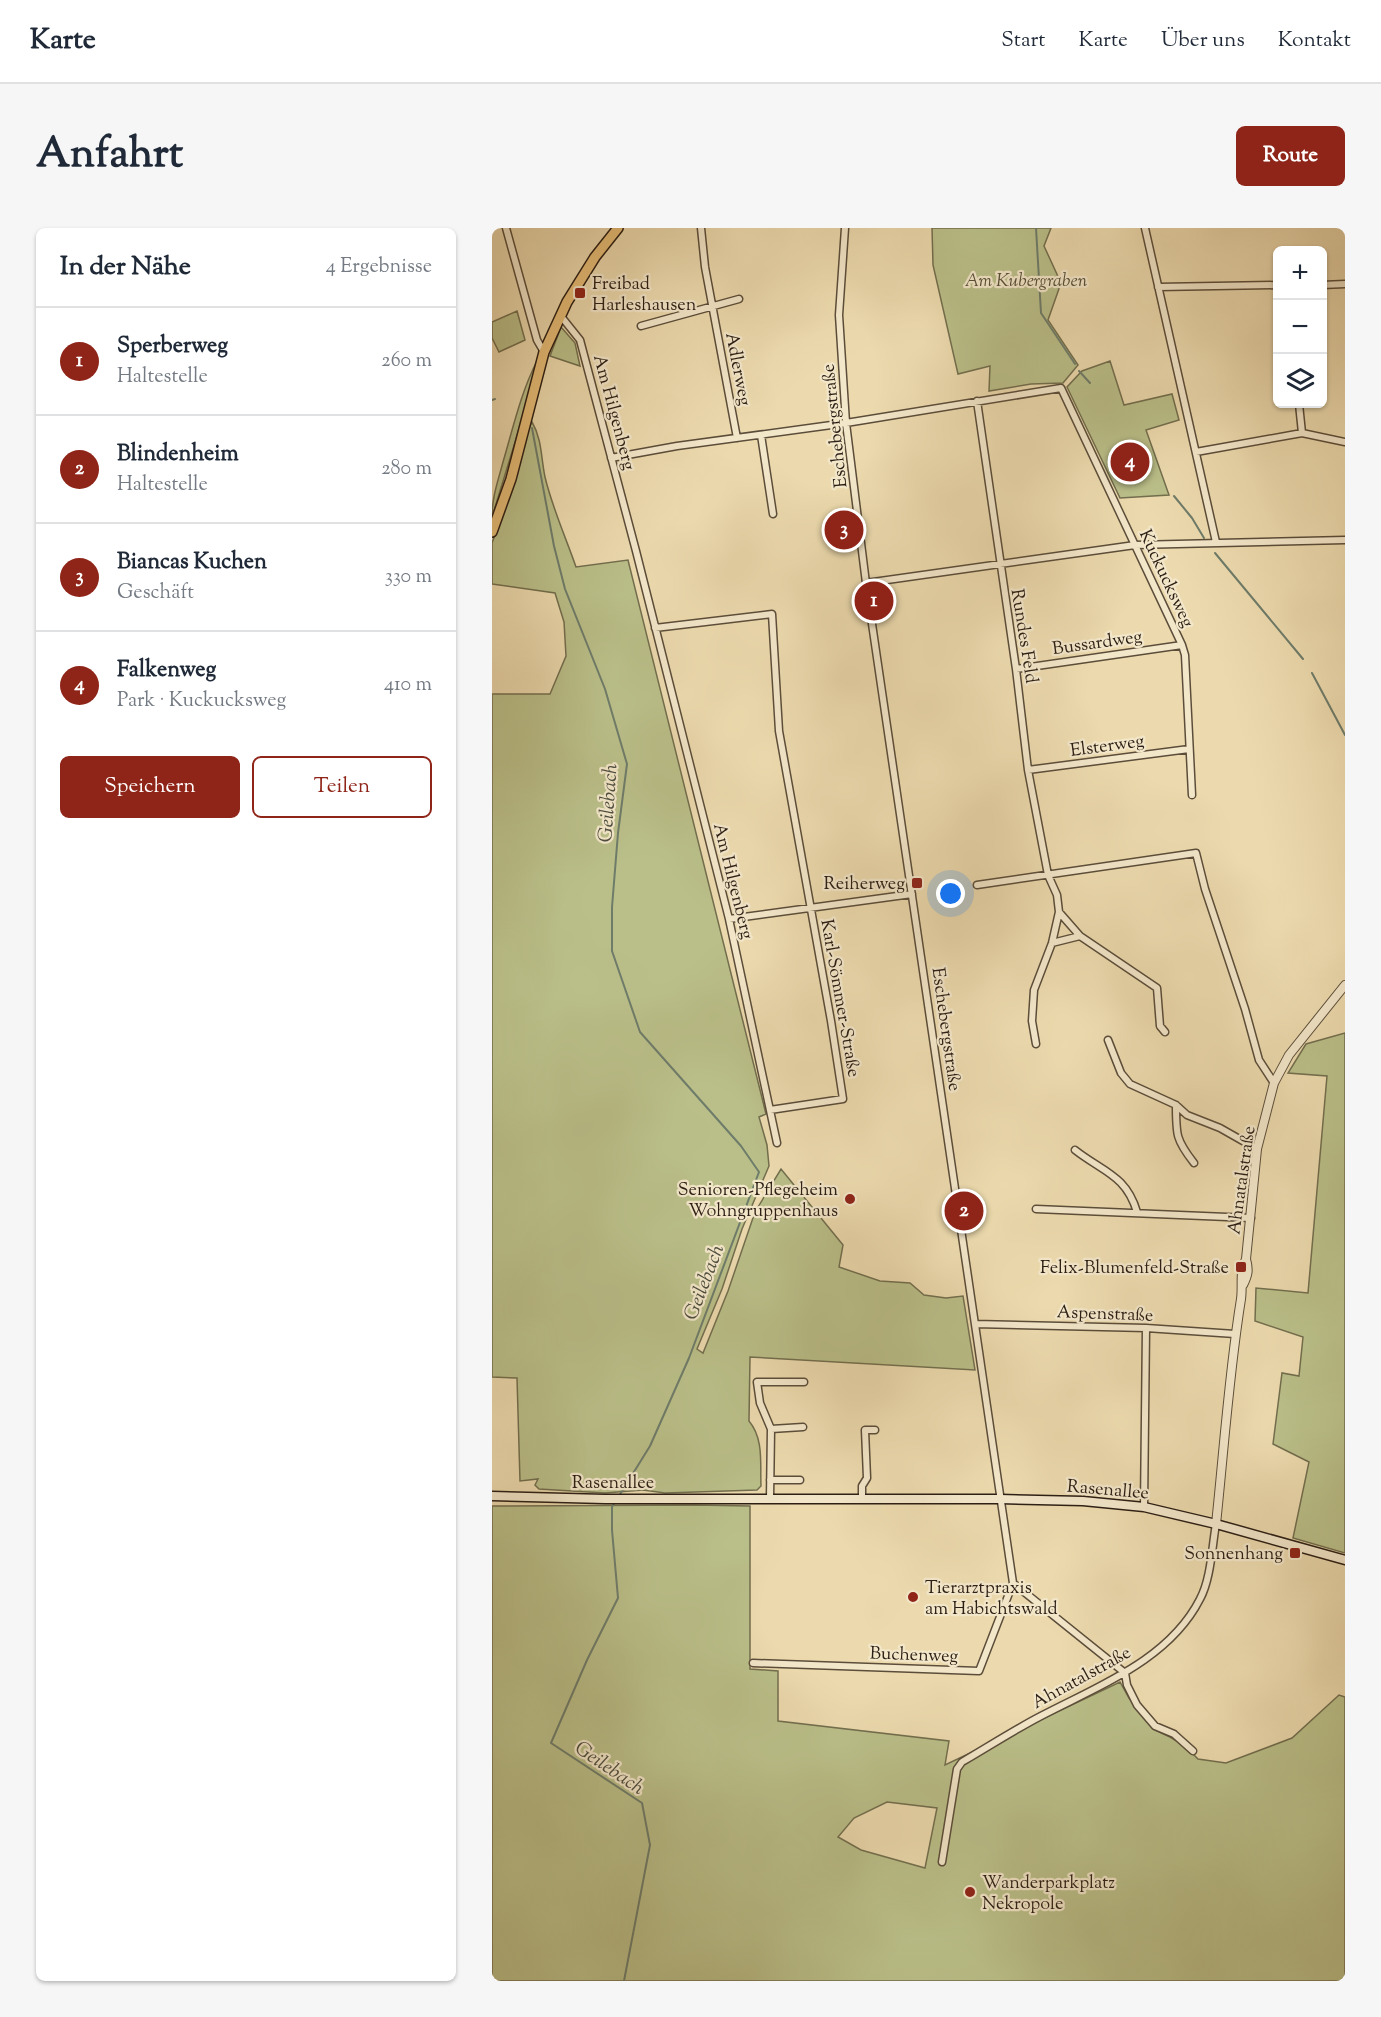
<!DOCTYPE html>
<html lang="de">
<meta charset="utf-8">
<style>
:root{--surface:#fff;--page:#f6f6f7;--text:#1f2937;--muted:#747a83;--line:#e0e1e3;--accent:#8f2418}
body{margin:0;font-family:"Sorts Mill Goudy",serif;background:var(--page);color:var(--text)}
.controls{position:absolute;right:18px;top:18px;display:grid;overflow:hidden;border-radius:9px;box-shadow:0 2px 4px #0004}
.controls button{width:54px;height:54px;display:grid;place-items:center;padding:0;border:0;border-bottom:2px solid var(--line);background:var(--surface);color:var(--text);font:30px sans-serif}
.you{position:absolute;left:459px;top:666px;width:21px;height:21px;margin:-15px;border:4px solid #fff;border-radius:50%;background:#1a73e8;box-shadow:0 0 0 9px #1a73e833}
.badge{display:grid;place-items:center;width:39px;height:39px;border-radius:50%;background:var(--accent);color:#fff;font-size:20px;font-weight:700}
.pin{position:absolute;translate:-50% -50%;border:3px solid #fff;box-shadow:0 2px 6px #0006}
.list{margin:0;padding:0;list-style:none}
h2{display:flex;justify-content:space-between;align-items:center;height:78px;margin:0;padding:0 24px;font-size:26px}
h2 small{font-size:20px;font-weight:400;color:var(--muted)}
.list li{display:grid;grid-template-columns:39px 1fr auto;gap:18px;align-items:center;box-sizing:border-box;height:108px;padding:0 24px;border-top:2px solid var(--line)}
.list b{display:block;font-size:22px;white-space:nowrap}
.list p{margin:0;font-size:20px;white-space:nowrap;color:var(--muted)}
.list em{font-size:20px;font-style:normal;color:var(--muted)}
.actions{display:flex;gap:12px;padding:18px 24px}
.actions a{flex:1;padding:14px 0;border:2px solid var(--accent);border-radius:9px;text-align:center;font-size:21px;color:var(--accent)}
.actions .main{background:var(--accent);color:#fff}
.icon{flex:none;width:33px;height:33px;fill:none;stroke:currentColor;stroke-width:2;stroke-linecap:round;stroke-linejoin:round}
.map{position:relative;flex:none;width:853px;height:1753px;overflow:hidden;border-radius:9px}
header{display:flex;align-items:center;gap:36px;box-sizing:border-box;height:84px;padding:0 30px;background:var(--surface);border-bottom:2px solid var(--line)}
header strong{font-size:28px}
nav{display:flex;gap:33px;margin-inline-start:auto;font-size:21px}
.intro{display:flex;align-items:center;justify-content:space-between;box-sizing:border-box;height:144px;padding:0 36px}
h1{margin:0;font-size:42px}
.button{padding:15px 27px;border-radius:9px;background:var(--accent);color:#fff;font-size:21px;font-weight:700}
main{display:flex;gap:36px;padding:0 36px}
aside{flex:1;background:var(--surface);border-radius:9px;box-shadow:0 2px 4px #0004}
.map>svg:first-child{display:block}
.green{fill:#babf89;stroke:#726e4e;stroke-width:1.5;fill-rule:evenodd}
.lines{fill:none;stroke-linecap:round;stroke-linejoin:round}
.stream{stroke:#6e7c6a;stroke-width:2}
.minor-casing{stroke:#5b4d3a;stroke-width:9}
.tertiary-casing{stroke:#5b4d3a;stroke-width:10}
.secondary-casing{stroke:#2b1e14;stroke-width:11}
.primary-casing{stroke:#2b1e14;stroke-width:12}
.minor{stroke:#f3e7ca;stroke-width:6}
.tertiary{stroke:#f3e7ca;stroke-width:8}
.secondary{stroke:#f3e7ca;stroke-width:8}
.primary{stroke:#e6bd77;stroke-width:9}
.poi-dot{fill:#8f2418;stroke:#f3e7ca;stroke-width:2}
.labels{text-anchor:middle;stroke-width:4.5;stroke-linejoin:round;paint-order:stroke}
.park-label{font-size:18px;font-style:italic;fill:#564e37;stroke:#f3e7ca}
.poi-label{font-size:18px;fill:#2b1e14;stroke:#f3e7ca;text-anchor:end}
.street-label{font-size:18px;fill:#2b1e14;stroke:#f3e7ca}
.water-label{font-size:20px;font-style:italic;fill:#4c4d3f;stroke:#f3e7ca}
</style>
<header>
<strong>Karte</strong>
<nav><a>Start</a><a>Karte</a><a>Über uns</a><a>Kontakt</a></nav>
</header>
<div class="intro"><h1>Anfahrt</h1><a class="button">Route</a></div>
<main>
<aside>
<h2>In der Nähe<small>4 Ergebnisse</small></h2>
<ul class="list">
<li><span class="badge">1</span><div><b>Sperberweg</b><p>Haltestelle</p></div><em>260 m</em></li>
<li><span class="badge">2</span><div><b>Blindenheim</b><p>Haltestelle</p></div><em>280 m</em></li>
<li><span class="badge">3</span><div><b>Biancas Kuchen</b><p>Geschäft</p></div><em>330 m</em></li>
<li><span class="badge">4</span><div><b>Falkenweg</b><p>Park · Kuckucksweg</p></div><em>410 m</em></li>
</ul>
<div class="actions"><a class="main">Speichern</a><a>Teilen</a></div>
</aside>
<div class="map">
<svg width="853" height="1753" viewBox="0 0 853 1753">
<rect width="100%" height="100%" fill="#ecdaae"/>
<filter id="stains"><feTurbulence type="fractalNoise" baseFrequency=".00333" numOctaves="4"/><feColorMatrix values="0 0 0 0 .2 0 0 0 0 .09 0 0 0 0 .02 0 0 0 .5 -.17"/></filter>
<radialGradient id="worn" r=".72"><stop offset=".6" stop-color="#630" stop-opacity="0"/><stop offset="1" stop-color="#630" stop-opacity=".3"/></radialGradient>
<path class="green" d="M440,0H559L552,18L569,55L556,92L586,137L571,155L539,156L497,163L498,138L466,146L441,37Z
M25,83L33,112L7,124L0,110V94Z
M69,99L83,115L88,138L58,128Z
M45,133L28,198L0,289C0,269 6,253 11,234C21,200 29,164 45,133Z
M618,133L632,177L680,166L687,192L654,202L677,267L628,270L575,159L590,143Z
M40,194C50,211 49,230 53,249C60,279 74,310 84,339L136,332L274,886L267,889L275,917L277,938L250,1001L230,1061L205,1121L211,1125L236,1063L263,984L289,941L351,1017L347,1039L388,1053L418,1055L432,1067L454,1070L471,1068L483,1142L258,1129L257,1193C272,1211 268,1235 269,1258L265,1262L173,1265L151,1262L113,1265L47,1261L43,1257L46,1251L28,1253L25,1150L0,1149V466H58L74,428L72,394L63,365L0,356V315L23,252L36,202Z
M853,805V1325L801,1310L817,1234L781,1216L790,1145L807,1148L811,1109L763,1093L764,1060L816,1065L835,848L796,845L814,816Z
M201,1277L258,1278V1441L286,1443V1493L457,1513L453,1537L628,1454L637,1470L663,1502L678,1509L693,1518L706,1531L734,1535L800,1510L847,1467L853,1469V1753H0V1278ZM395,1574L445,1580L433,1640L369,1622L346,1609L362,1590Z"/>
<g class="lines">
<path class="stream" d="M544,0L549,85L583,136
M587,143L598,155
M0,172L3,171
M40,200L62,318L73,361L113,461L135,536L126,605L120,679V723L148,804L249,918L267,944L197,1130L158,1218L127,1268
M682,268L700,290L712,310
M723,325L811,431
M820,445L853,507
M124,1272L120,1279V1302L126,1370L95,1432L59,1515L150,1575L158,1617L132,1753"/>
<g class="minor-casing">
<path id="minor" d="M14,0L45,112L52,124
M209,0L213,39L245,210
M353,0L347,87L354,195L374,355L521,1355L633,1445L635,1457L645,1477L663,1498L682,1506L701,1523
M653,0L724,314
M830,57L853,56
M666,59L786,57
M68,87L88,112L144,323L237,691L285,915
M149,98L247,71
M485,173L524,441L536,542L556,647L565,667L567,684L560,715L542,762L540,793L544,816
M810,205L853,214
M269,207L281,286
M704,224L810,205L807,176
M119,230L185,218L354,195L569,160L690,417L693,427L700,567
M374,355L643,317L853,312
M163,400L280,386L287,503L339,793L351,871L278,882
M524,441L690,417
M536,542L697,521
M485,657L704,625L713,661L753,781L767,832L782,855
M567,684L588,708L665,760L668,798L673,804
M237,691L420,666
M560,715L588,708
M616,812L629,845L638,856L684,877L695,887L728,900L765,921
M684,877C684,907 684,912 702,935
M583,922C611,944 634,947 645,984
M544,981L759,990
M483,1096L654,1100L743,1106
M279,1201L311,1199
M278,1252H308
M278,1270L279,1201L268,1175L265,1154H312
M370,1271V1258L375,1250L373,1202H383
M652,1279L654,1100
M261,1435L487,1443L521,1355
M450,1634L465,1541L470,1534C496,1519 522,1502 549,1488C606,1458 677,1432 708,1371C719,1351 720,1318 724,1296"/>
</g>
<g class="tertiary-casing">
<path id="tertiary" d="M751,1057C756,1047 757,1042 754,1031
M724,1296C732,1221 737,1145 749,1071C751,1057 747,1044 754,1031L765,921L782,855L797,827L853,757"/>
</g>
<g class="secondary-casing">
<path id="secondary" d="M0,1268L113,1271H508L591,1273L652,1279L724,1296L853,1332"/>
</g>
<g class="primary-casing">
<path id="primary" d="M0,304L19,251L52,124L75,74L103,29L126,0"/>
</g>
<use href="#minor" class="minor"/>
<use href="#tertiary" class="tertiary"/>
<use href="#secondary" class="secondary"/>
<use href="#primary" class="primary"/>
</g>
<g class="poi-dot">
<rect x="82" y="59" width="12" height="12" rx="3"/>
<rect x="419" y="649" width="12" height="12" rx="3"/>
<circle cx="358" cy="971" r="6"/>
<rect x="743" y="1033" width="12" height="12" rx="3"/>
<rect x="797" y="1319" width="12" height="12" rx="3"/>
<circle cx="421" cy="1369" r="6"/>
<circle cx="478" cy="1664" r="6"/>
</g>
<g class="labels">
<g class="park-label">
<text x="534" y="58">Am Kubergraben</text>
</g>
<g class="poi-label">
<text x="100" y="61" text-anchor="start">Freibad<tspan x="100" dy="21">Harleshausen</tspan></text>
<text x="413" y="661">Reiherweg</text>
<text x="346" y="967">Senioren-Pflegeheim<tspan x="346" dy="21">Wohngruppenhaus</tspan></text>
<text x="737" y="1045">Felix-Blumenfeld-Straße</text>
<text x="791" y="1331">Sonnenhang</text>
<text x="433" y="1365" text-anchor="start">Tierarztpraxis<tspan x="433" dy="21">am Habichtswald</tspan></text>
<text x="490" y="1660" text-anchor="start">Wanderparkplatz<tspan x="490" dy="21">Nekropole</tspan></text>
</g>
<g class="street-label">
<text transform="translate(247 141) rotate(79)" y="6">Adlerweg</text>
<text transform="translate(123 184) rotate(75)" y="6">Am Hilgenberg</text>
<text transform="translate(342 198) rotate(-96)" y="6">Eschebergstraße</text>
<text transform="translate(675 350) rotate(65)" y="6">Kuckucksweg</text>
<text transform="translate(533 408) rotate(81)" y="6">Rundes Feld</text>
<text transform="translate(605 414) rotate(-8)" y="6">Bussardweg</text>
<text transform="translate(615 517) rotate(-8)" y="6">Elsterweg</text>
<text transform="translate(242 653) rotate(76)" y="6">Am Hilgenberg</text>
<text transform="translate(349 770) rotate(80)" y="6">Karl-Sömmer-Straße</text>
<text transform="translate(455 801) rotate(82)" y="6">Eschebergstraße</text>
<text transform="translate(749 952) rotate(-82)" y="6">Ahnatalstraße</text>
<text transform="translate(613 1085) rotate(2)" y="6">Aspenstraße</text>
<text x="121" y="1260">Rasenallee</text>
<text transform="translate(616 1261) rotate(5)" y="6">Rasenallee</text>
<text transform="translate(422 1426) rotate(2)" y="6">Buchenweg</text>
<text transform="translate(589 1449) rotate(-29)" y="6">Ahnatalstraße</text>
</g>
<g class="water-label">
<text transform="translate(115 575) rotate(-86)" y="7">Geilebach</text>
<text transform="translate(211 1054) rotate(-69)" y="7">Geilebach</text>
<text transform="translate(118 1539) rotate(34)" y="7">Geilebach</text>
</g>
</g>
<rect width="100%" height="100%" filter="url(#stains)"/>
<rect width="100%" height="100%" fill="url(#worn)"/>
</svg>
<div class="controls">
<button>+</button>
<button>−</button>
<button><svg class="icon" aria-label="layers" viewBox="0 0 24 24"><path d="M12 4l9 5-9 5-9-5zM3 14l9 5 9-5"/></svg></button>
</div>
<div class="you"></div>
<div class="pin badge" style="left:382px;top:373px">1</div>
<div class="pin badge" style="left:472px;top:983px">2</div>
<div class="pin badge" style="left:352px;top:302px">3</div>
<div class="pin badge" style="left:638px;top:234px">4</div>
</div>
</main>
